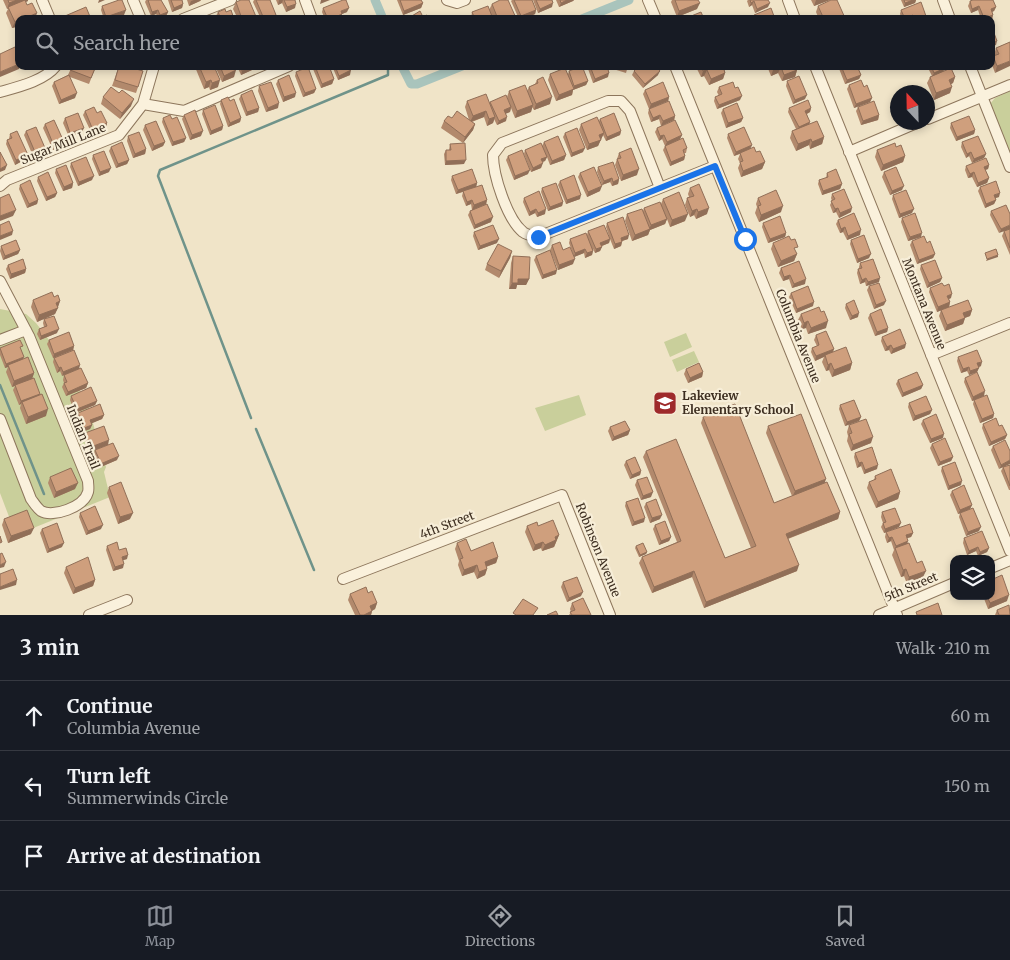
<!DOCTYPE html>
<meta charset="utf-8">
<style>
:root{--surface:#171b24;--page:#20242c;--text:#f1f3f6;--muted:#9ea1a6;--line:#363941;--accent:#8c9099}
body{margin:0;font-family:Merriweather,serif;background:var(--page);color:var(--text)}
.controls{position:absolute;right:15px;bottom:15px;display:grid;overflow:hidden;border-radius:10px;box-shadow:0 2px 8px #0003}
.controls button{width:45px;height:45px;display:grid;place-items:center;padding:0;border:0;border-bottom:1px solid var(--line);background:var(--surface);color:var(--text);font:25px sans-serif}
.compass{position:absolute;left:890px;top:85px;width:45px;height:45px;border-radius:50%;background:var(--surface);box-shadow:0 2px 8px #0003;rotate:338deg}
.stop{position:absolute;width:15px;height:15px;margin:-11px;border:4px solid #1a73e8;border-radius:50%;background:#fff}
.stop.end{background:#1a73e8;border-color:#fff;box-shadow:0 1px 5px #0008}
.list{margin:0;padding:0;list-style:none}
h2{display:flex;justify-content:space-between;align-items:center;height:65px;margin:0;padding:0 20px;font-size:21px}
h2 small{font-size:16px;font-weight:400;color:var(--muted)}
.list li{display:grid;grid-template-columns:32px 1fr auto;gap:15px;align-items:center;box-sizing:border-box;height:70px;padding:0 20px;border-top:1px solid var(--line)}
.list b{display:block;font-size:19px;white-space:nowrap}
.list p{margin:0;font-size:16px;white-space:nowrap;color:var(--muted)}
.list em{font-size:16px;font-style:normal;color:var(--muted)}
.icon{flex:none;width:28px;height:28px;fill:none;stroke:currentColor;stroke-width:2;stroke-linecap:round;stroke-linejoin:round}
.map{position:relative;flex:none;width:1010px;height:615px;overflow:hidden}
.search{position:absolute;background:var(--surface);box-shadow:0 2px 8px #0003;left:15px;right:15px;top:15px;height:55px;display:flex;align-items:center;gap:12px;box-sizing:border-box;padding:0 18px;border-radius:10px;color:var(--muted);font-size:19px}
.sheet{height:275px;background:var(--surface)}
nav{display:flex;justify-content:space-around;align-items:center;box-sizing:border-box;height:70px;border-top:1px solid var(--line);background:var(--surface);font-size:14px;color:var(--muted)}
nav a{display:grid;justify-items:center;gap:2px}
nav .on{color:var(--accent)}
.map>svg:first-child{display:block}
.green{fill:#c9cf9b}
.lines{fill:none;stroke-linecap:round;stroke-linejoin:round}
.stream{stroke:#6f938a;stroke-width:2.5}
.canal{stroke:#a9c4bc;stroke-width:9}
.minor-casing{stroke:#8d765c;stroke-width:12}
.minor{stroke:#faf1dc;stroke-width:10}
.wall{fill:#b2896c}
.shaded-wall{fill:#916f58}
.building{fill:#cf9f7d;stroke:#916f58}
.route{stroke:#1a73e8;stroke-width:6}
.labels{text-anchor:middle;stroke-width:4.5;stroke-linejoin:round;paint-order:stroke}
.street-label{font-size:12px;fill:#3d2e20;stroke:#f7eed8}
.poi-label{font-size:12px;font-weight:bold;fill:#3d2e20;stroke:#f7eed8;text-anchor:start}
</style>
<div class="map">
<svg width="1010" height="615" viewBox="0 0 1010 615">
<rect width="100%" height="100%" fill="#f0e4c8"/>
<path class="green" d="M1010,91V155L990,104L995,98Z
M0,309L26,314L36,323L67,363L84,401L86,400L106,467L104,472L110,497L16,535L0,493Z
M686,333L692,347L670,357L664,342Z
M694,351L699,362L677,372L672,360Z
M579,395L586,415L545,431L535,408Z"/>
<g class="lines">
<path class="stream" d="M0,385L44,494
M251,418L158,176L160,170L388,75V68
M256,429L314,570"/>
<path class="canal" d="M375,0L383,19
M582,19L629,0
M402,66L411,84H417L462,66"/>
<g class="minor-casing">
<path id="minor" d="M42,0L50,19
M133,0L141,19
M305,0L312,19
M447,0L457,3L465,0
M648,0L656,19
M788,0L795,19
M943,0L950,19
M183,19L231,0
M675,66L897,615
M815,66L1010,551
M970,66L1010,167
M0,92C18,87 44,81 56,66
M143,104L184,111L289,66
M928,119L1010,85
M849,152L919,122
M0,186L7,180L119,135L143,104L154,66
M660,188L538,237C533,236 527,235 523,232C507,219 493,175 493,155L502,143L608,101H621L630,111L660,188L715,166
M0,281L29,336L88,481C88,484 89,489 88,492C84,507 53,518 41,511C37,508 34,503 31,499L0,419
M0,340L26,330
M931,355L1010,323
M991,568L1010,560
M343,579L562,495L610,615
M89,615L127,600
M879,615L954,583"/>
</g>
<use href="#minor" class="minor"/>
</g>
<path class="wall" d="M3,0H28V1L25,2L19,19V26L12,28L6,13L8,9H7Z
M146,0H161L168,12L166,16L159,19L156,14L151,16L145,2Z
M168,0H182L183,4L182,8L172,12Z
M187,0H201L200,1L189,6Z
M254,0H270L275,19H261L253,2Z
M276,0H295V8L286,12L282,3L278,5Z
M397,0H421L423,3L421,8L403,15Z
M512,0H532L536,10L535,14L524,19H519L511,1Z
M533,0H552V7L538,13Z
M556,0H574L573,1L559,7Z
M672,0H698L697,9L677,17L671,2Z
M748,0H768V7L755,13L752,5L749,7L747,1Z
M811,0H830L814,6Z
M901,0H916L915,3L904,7Z
M970,1L996,7L994,11L992,12L993,15L992,19H981L978,10L971,13L968,6Z
M236,2L257,19H238L233,9Z
M492,4L516,18L515,19H471L472,12L489,10Z
M102,6L124,15L113,19H104L101,10Z
M818,6L844,19H819L816,12Z
M323,8L347,12L342,14L341,18L340,19H325L322,12Z
M901,10L927,19H902L900,14Z
M218,12H226L234,19H217L216,16Z
M1010,42L995,73L991,62L993,56H995L994,55L996,48Z
M72,66H96L89,84L70,77L75,98L59,104L52,86L54,82L68,75Z
M119,66L138,87L136,93L112,86Z
M195,66H214L218,87L210,90L209,87L204,89L195,67Z
M215,66H235L234,77L222,82Z
M237,66H254L252,70L241,75Z
M314,66H329L334,79L332,84L321,88L313,69Z
M332,66H349L350,75L338,80Z
M587,66H607L608,77L593,83Z
M610,66H628L626,73L610,68Z
M698,66H723L725,73L723,79L709,85L704,76L701,77L697,69Z
M767,66H795L797,70L795,77L782,81L778,73L771,76Z
M838,66H857L861,75L859,79L845,84Z
M923,66H944L943,71L955,77L953,83L951,84L950,93L934,100L927,83L930,77L932,76L928,68L924,69Z
M569,71L588,81L586,85L573,90L572,95L556,101L548,80L550,74H568Z
M634,71L658,75L643,88L632,75Z
M296,72L316,89L314,93L303,97L295,76Z
M278,80L295,97L283,102L276,84Z
M537,80L550,104L534,110L532,107L531,112L515,118L511,108L510,112L506,113V121L497,125L494,119L493,123L487,126L484,117L472,122L475,124L473,130L463,143L441,128L444,121L452,118L469,120L465,107L467,101L490,103V102L510,105L507,97L509,91H527L529,87L535,84Z
M787,81L805,99L793,104L786,86Z
M849,85L864,87L872,98L870,102L854,108L847,89Z
M259,86L278,108L266,112L258,91Z
M719,87L740,100L717,109L714,101L715,97L719,96L717,92Z
M645,90L669,97L668,101L649,109L643,94Z
M119,93L131,106L120,119L101,104L103,97Z
M241,95L259,108L258,112L246,116L239,99Z
M221,100L230,101L241,118L240,122L228,127L220,104Z
M858,107L879,115L878,120L861,125L856,111Z
M789,108H811L810,112L807,114L809,124L824,137L822,144L810,149L809,145L796,151L790,138L792,131L796,129L788,112Z
M649,109L675,116L674,120L661,126L659,119L651,122L648,113Z
M723,109L743,118L741,122L726,128L721,113Z
M203,110L223,126L222,130L210,135L202,114Z
M85,111L97,113L107,123L106,128L92,134L83,115Z
M184,115L201,136L190,140L182,119Z
M65,118L82,132L69,137L63,123Z
M163,118L172,119L186,138L184,142L172,146L162,122Z
M600,119L621,131L620,135L606,141L603,135L598,146L587,150L579,130L581,124L599,121Z
M951,123L975,130L974,134L956,141L950,128Z
M45,124L62,146L53,150L43,128Z
M145,125L165,142L163,146L152,151L143,130Z
M657,128L682,135L680,139L687,148L686,153H684L685,156L684,160L670,166L663,150L665,146L662,139L659,141L655,132Z
M26,131L44,152L33,156L24,135Z
M565,133L583,152L571,157L563,137Z
M10,134L26,159L15,165L6,144L7,140L9,139Z
M728,134L752,145L750,149L756,152L765,162L762,169L741,177L738,168L740,163L738,159L740,154L734,156L727,138Z
M128,136L146,149L145,154L133,158L127,141Z
M544,142L566,155L564,160L550,165L547,157L545,161L542,162L541,168L531,172L524,154L525,150L542,146Z
M962,142L986,154L984,158L972,163L969,156L966,158L961,147Z
M450,144L464,164L445,165L444,154L446,150H449Z
M111,147L129,160L127,164L116,168L109,151Z
M896,147L905,156L903,162L881,171L875,157L877,150Z
M619,153L637,175L621,181L615,165Z
M93,155L109,172L99,176L92,159Z
M508,156L528,174L514,180L506,160Z
M71,163L92,180L78,186L70,167Z
M989,165L988,169L985,170L989,178L987,183L977,187L972,177L968,178L965,170L966,166Z
M598,167L619,179L618,184L612,186L610,182L602,185L597,172Z
M56,169L73,183L72,188L63,191L55,173Z
M884,172L902,190L890,195L882,177Z
M580,173L600,191L587,197L578,177Z
M827,173L842,184L840,189L822,195L818,184L819,180L826,178Z
M452,176L477,183L476,187L487,200L486,204L491,222L474,229L468,215L470,211L472,210L471,204L466,206L462,196L463,192L456,194L451,180Z
M38,177L57,193L55,197L46,201L37,181Z
M560,181L580,199L566,204L558,185Z
M20,185L38,200L37,204L27,208L19,189Z
M980,187L999,197L995,198L996,200L994,204L985,208L978,191Z
M542,188L563,202L562,206L548,211L541,192Z
M690,188L707,214L696,219L694,215L690,217L685,205L687,198L689,197L688,194Z
M832,194L851,212L839,218L836,212L833,213L830,205L832,201L831,198Z
M893,195L912,213L899,218L892,199Z
M524,198L545,214L537,217L535,213L529,216L523,202Z
M758,198L781,212L759,222L755,213L757,207L756,204Z
M663,199L685,221L670,227L667,219L665,224L650,230L648,235L632,241L625,221L627,214L643,211L644,208L661,204Z
M991,211L1010,214L999,233L990,215Z
M902,218L921,237L908,241L901,222Z
M838,220L860,235L847,240L843,232L840,233L836,224Z
M607,223L628,239L622,241L621,246L614,249L610,239L609,243L602,246L600,251L595,253L593,249L592,255L585,258L584,253L574,257L569,243L570,239L587,235L588,231L610,239L606,227Z
M763,223L786,233L785,237L768,243L762,227Z
M1010,229V255L1002,236L1004,231Z
M474,232L497,243L478,250L473,236Z
M851,240L869,258L857,263L850,244Z
M912,241L927,243L935,254L933,258L917,264L910,245Z
M773,243L796,253L797,254L794,261L778,267L771,249Z
M552,245L563,250L573,264L558,270L550,250Z
M1,246L20,250L18,254L3,260L0,251Z
M512,251L510,258L499,278L485,270L487,264Z
M513,256L529,279L526,285H517L516,289H509L511,263Z
M536,256L556,274L542,279L534,260Z
M860,263L879,282L866,286L865,282L860,284L857,273L858,269H859V267Z
M8,265L26,269L25,273L10,279L6,269Z
M921,265L942,278L940,282L927,288L920,269Z
M781,268L805,284L792,288L789,279L783,281L779,273Z
M869,286L884,305L874,309L867,290Z
M930,288L951,298L949,299L950,302L949,307L937,312L929,292Z
M791,293L813,306L796,313L789,297Z
M54,297L60,301L55,314L37,322L31,307L33,300Z
M846,304L858,317L850,320L845,308Z
M941,310H972L970,316L965,318L963,324L945,331L939,316Z
M801,314L826,328L808,334L806,328L802,329L798,320Z
M870,314L888,328L887,332L875,336L868,318Z
M44,319L57,333L40,340L37,334L39,329L44,327L43,323Z
M816,335L834,349L833,352L852,363L850,370L832,377L829,370L826,371L822,362L824,357L815,361L811,352L812,348L817,346L814,340Z
M882,337L905,348L891,354L889,350L885,351L881,341Z
M49,340L74,346L73,350L53,358L47,344Z
M0,348L21,350L23,359L34,373L32,379L39,395L46,416L26,424L20,408L21,404L19,405L13,390L15,386L12,387L6,372L8,367L5,368L0,355Z
M74,350L62,376L60,371L57,373L53,362L54,358Z
M958,357L981,366L979,367L977,372L969,375L967,371L961,373L957,361Z
M686,369L703,372L702,377L688,383L684,374Z
M64,375L88,383L86,388L66,396L62,387L64,383L63,380Z
M965,378L984,396L972,401L964,382Z
M898,380L923,385L921,389L902,397L896,384Z
M71,396L97,401L95,405L75,413L70,400Z
M974,400L994,414L993,418L980,423L973,404Z
M909,403L932,410L930,414L913,421L908,407Z
M840,405L861,417L859,421L845,426L839,409Z
M78,413L104,415L102,419L91,423L92,425L90,429L82,432L76,417Z
M703,417L774,503L792,496L766,433L768,426L825,483L840,512L838,519L788,539L797,571L704,608L692,577L652,593L639,563L642,557L677,542L643,457L646,451L725,558L751,548L701,423Z
M923,420L943,438L930,443L921,424Z
M983,424L999,426L1007,435L1005,439L989,446L982,428Z
M849,425L871,443L851,451L847,441L848,436L847,432Z
M610,427L630,430L628,435L612,441L608,431Z
M85,433L108,445L89,452L84,438Z
M932,444L953,457L951,461L938,466L930,448Z
M993,446L1010,451L999,469L991,450Z
M95,450L117,460L96,469L94,464L96,460L93,455Z
M855,453L877,469L864,474L861,466L857,468L854,457Z
M626,461L641,471L640,475L630,479L624,465Z
M1010,465V490H1009L1001,471L1003,467Z
M942,467L961,485L948,490L941,471Z
M875,476L900,492L898,499L876,508L867,488L869,482L874,480Z
M50,477L75,489L54,498L48,483Z
M637,480L651,497L641,500L635,485Z
M109,487L130,519L118,524L107,493Z
M952,491L972,505L970,509L958,514L950,495Z
M626,502L644,522L632,526L625,506Z
M646,503L660,519L650,523L644,507Z
M882,512L899,527L884,533L881,527L883,523L881,517Z
M80,513L101,529L86,535L79,517Z
M960,513L979,531L966,536L959,517Z
M4,519L31,534L8,543L2,525Z
M655,525L671,537L669,541L659,545L653,529Z
M527,526H538L559,535L554,547L542,551L541,548L533,551L525,532Z
M42,529L62,547L47,553L40,533Z
M886,532L913,533L911,537L907,538V543L923,577L907,584L904,576L901,577L892,555L894,550L891,541L887,543L885,537Z
M964,538L989,548L987,552L978,556L976,551L967,555L963,543Z
M457,543L471,551L498,557L496,563L486,567L487,569L485,575L477,579L474,572L462,576L458,565L459,561L455,549Z
M107,546L119,550L127,559L123,560V568L113,571L106,550Z
M636,546L647,552L646,554L639,557L635,548Z
M66,567L95,580L93,586L73,594L64,573Z
M563,582L581,596L567,602L561,587Z
M368,593L377,603L375,609L372,611L371,615H355L348,600L350,594Z
M983,596H991L1007,601L988,609Z
M572,603L591,615H569L571,612L570,609Z
M997,610L1010,615H995Z"/>
<path class="shaded-wall" d="M17,0H28V1L9,9L8,7L7,9L9,3Z
M99,0H105L98,3Z
M194,0H201L200,1L189,6L191,1Z
M279,0H283L282,3L278,5Z
M321,0H330L320,4Z
M567,0H574L573,1L559,7L561,3Z
M816,0H830L814,6Z
M913,0H916L915,3L904,7L905,3Z
M754,1L752,5L749,7L751,3Z
M423,3L421,8L403,15L404,11Z
M553,3L552,7L538,13L540,9Z
M700,3L697,9L677,17L679,11Z
M770,3L768,7L755,13L757,9Z
M183,4L182,8L172,12L174,8Z
M296,4L295,8L286,12L287,7Z
M979,6L978,10L971,13L972,9Z
M996,7L994,11L989,13L991,9Z
M349,8L347,12L339,15L341,11Z
M126,10L124,15L113,19H106V17Z
M158,10L156,14L151,16L152,12Z
M536,10L535,14L524,19H520L521,16Z
M168,12L166,16L158,19L160,15Z
M37,13L35,19H23Z
M342,14L341,18L331,19Z
M276,15L275,19H270V17Z
M913,15L912,19H905Z
M993,15L992,19H984Z
M19,21V26L12,28L15,22Z
M997,41L996,45L991,47V43Z
M1010,61V66L995,73L997,66Z
M19,64V66H20L19,69L0,77V72Z
M254,66L252,70L241,75L242,71Z
M363,66H368L362,70Z
M781,67L778,73L771,76L773,70Z
M945,68L943,72L932,77L934,73Z
M236,70L234,77L222,82L224,76Z
M351,70L350,75L338,80L339,76Z
M707,70L704,76L701,77L703,71Z
M797,70L795,77L782,81L784,75Z
M660,71L658,75L643,88L645,84Z
M609,73L608,77L593,83L595,79Z
M725,73L723,79L709,85L711,79Z
M861,75L859,79L845,84L847,80Z
M955,77L953,83L947,86L949,80Z
M334,79L332,84L321,88L322,84Z
M211,80L209,87L204,89L206,82Z
M220,80L218,87L210,90L212,83Z
M588,81L586,85L573,90L572,95L556,101L559,95L573,89L574,86Z
M952,87L950,93L934,100L936,93Z
M316,89L314,93L303,97L305,93Z
M77,93L75,98L59,104L61,100Z
M296,93L295,97L283,102L284,97Z
M807,95L805,99L793,104L795,100Z
M742,96L740,100L717,109L719,105Z
M552,97L550,104L534,110L536,104Z
M669,97L668,101L649,109L651,104Z
M872,98L870,102L854,108L856,104Z
M134,99L131,106L120,119L122,113Z
M279,103L278,108L266,112L268,108Z
M533,105L531,112L515,118L517,111Z
M511,107L510,112L503,115L504,110Z
M259,108L258,112L246,116L247,112Z
M811,108L810,112L804,115L805,111Z
M486,111L484,117L470,122L473,116Z
M660,115L659,119L651,122L653,118Z
M879,115L878,120L861,125L863,121Z
M675,116L674,120L661,126L663,121Z
M495,117L493,123L487,126L489,119Z
M507,117L506,121L497,125L499,121Z
M241,118L240,122L228,127L230,123Z
M743,118L741,122L726,128L728,123Z
M810,122L809,126L797,131L799,127Z
M107,123L106,128L92,134L93,130Z
M475,124L473,130L463,143L465,137Z
M223,126L222,130L210,135L211,131Z
M84,128L82,132L69,137L70,133Z
M975,130L974,134L956,141L957,137Z
M203,131L201,136L190,140L192,135Z
M621,131L620,135L606,141L607,137Z
M604,133L598,146L587,150L589,144L599,135Z
M664,135L662,139L659,141L660,136Z
M682,135L680,139L665,146L667,142Z
M824,137L822,144L810,149L812,142Z
M186,138L184,142L172,146L173,142Z
M811,139L809,145L796,151L798,144Z
M64,142L62,146L53,150L54,146Z
M165,142L163,146L152,151L154,146Z
M752,145L750,149L734,156L736,152Z
M45,148L44,152L33,156L35,152Z
M585,148L583,152L571,157L572,153Z
M146,149L145,154L133,158L135,154Z
M971,152L969,156L966,158L967,154Z
M986,154L984,158L972,163L974,159Z
M28,155L26,159L15,165L16,160Z
M566,155L564,160L550,165L552,161Z
M685,156L684,160L670,166L671,162Z
M905,156L903,162L881,171L883,165Z
M547,157L545,161L540,163L541,159Z
M129,160L127,164L116,168L118,164Z
M466,160L464,164L445,165L446,161Z
M765,162L762,169L741,177L743,171Z
M543,163L541,168L531,172L533,168Z
M7,165L5,170L0,172V169Z
M989,165L988,169L982,171L984,167Z
M111,168L109,172L99,176L100,172Z
M639,169L637,175L621,181L623,175Z
M530,170L528,174L514,180L515,176Z
M974,172L972,177L968,178L970,174Z
M94,176L92,180L78,186L79,182Z
M612,178L610,182L602,185L604,181Z
M989,178L987,183L977,187L978,183Z
M619,179L618,184L612,186L613,182Z
M73,183L72,188L63,191L64,187Z
M477,183L476,187L456,194L458,190Z
M842,184L840,189L822,195L823,191Z
M602,186L600,191L587,197L588,192Z
M904,186L902,190L890,195L892,191Z
M57,193L55,197L46,201L47,197Z
M1000,193L999,197L992,199L994,195Z
M581,195L580,199L566,204L567,200Z
M38,200L37,204L27,208L29,204Z
M472,200L471,204L466,206L467,202Z
M487,200L486,204L472,210L474,205Z
M996,200L994,204L985,208L986,204Z
M563,202L562,206L548,211L550,207Z
M783,206L781,212L759,222L761,215Z
M709,208L707,214L696,219L698,212Z
M838,208L836,212L833,213L835,209Z
M852,208L851,212L839,218L840,213Z
M536,209L535,213L529,216L530,212Z
M546,209L545,214L537,217L538,213Z
M697,209L694,215L690,217L692,211Z
M914,209L912,213L899,218L900,214Z
M16,210L13,216L0,221V216Z
M688,214L685,221L670,227L672,220Z
M493,217L491,222L474,229L475,225Z
M667,219L665,224L650,230L648,235L632,241L635,235L649,229L651,225Z
M1010,225V229L999,233L1001,229Z
M845,227L843,232L840,233L841,229Z
M861,230L860,235L847,240L848,236Z
M13,231L12,235L0,240V236Z
M786,233L785,237L768,243L770,239Z
M922,233L921,237L908,241L910,237Z
M629,235L628,239L619,242L621,238Z
M499,239L497,243L478,250L480,246Z
M610,239L609,243L599,247L600,243Z
M622,242L621,246L614,249L615,244Z
M602,247L600,251L595,253L596,249Z
M585,249L584,253L574,257L575,253Z
M20,250L18,254L3,260L5,256Z
M512,251L510,258L499,278L501,271Z
M593,251L592,255L585,258L587,253Z
M797,254L794,261L778,267L781,261Z
M871,254L869,258L857,263L858,259Z
M935,254L933,258L917,264L919,260Z
M998,255V257L986,261L987,259Z
M575,259L573,264L558,270L559,265Z
M26,269L25,273L10,279L11,274Z
M557,270L556,274L542,279L543,275Z
M790,275L789,279L783,281L784,277Z
M866,278L865,282L860,284L862,280Z
M880,278L879,282L866,286L868,282Z
M942,278L940,282L927,288L929,283Z
M518,279H529L526,285H517L516,289H509L512,283Z
M806,279L805,284L792,288L794,284Z
M952,294L951,298L946,300L947,296Z
M60,301L58,307L53,309L56,303Z
M886,301L884,305L874,309L876,305Z
M814,302L813,306L796,313L797,309Z
M950,302L949,307L937,312L938,307Z
M58,308L55,314L37,322L39,315Z
M972,310L970,316L961,319L963,313Z
M859,313L858,317L850,320L852,316Z
M965,318L963,324L945,331L947,325Z
M808,321L806,328L802,329L804,323Z
M828,321L826,328L808,334L811,328Z
M888,328L887,332L875,336L877,332Z
M59,329L57,333L40,340L41,336Z
M906,344L905,348L891,354L893,349Z
M891,345L889,350L885,351L887,347Z
M74,346L73,350L53,358L54,354Z
M834,349L832,353L815,361L816,356Z
M24,357L22,361L8,365V367L5,368L6,364Z
M982,362L981,366L976,368L977,363Z
M831,363L829,370L826,371L828,365Z
M852,363L850,370L832,377L834,370Z
M80,365L79,369L62,376L63,372Z
M61,367L60,371L57,373L59,368Z
M969,367L967,371L961,373L963,369Z
M979,368L977,372L969,375L970,371Z
M703,372L702,377L688,383L690,378Z
M34,373L32,379L12,387L14,381Z
M88,383L86,388L66,396L68,392Z
M923,385L921,389L902,397L903,393Z
M985,391L984,396L972,401L973,397Z
M40,394L38,398L22,402L21,404L19,405L21,401Z
M97,401L95,405L75,413L77,409Z
M48,409L46,416L26,424L28,417Z
M932,410L930,414L913,421L915,416Z
M994,414L993,418L980,423L982,419Z
M104,415L102,419L88,425L90,420Z
M861,417L859,421L845,426L847,422Z
M92,425L90,429L82,432L84,428Z
M630,430L628,435L612,441L614,437Z
M944,434L943,438L930,443L931,439Z
M1007,435L1005,439L989,446L991,442Z
M873,437L871,443L851,451L853,445Z
M109,440L108,445L89,452L91,447Z
M119,456L117,460L96,469L98,465Z
M953,457L951,461L938,466L940,462Z
M1010,460V464L999,469L1001,465Z
M862,462L861,466L857,468L859,463Z
M878,465L877,469L864,474L865,470Z
M641,471L640,475L630,479L632,475Z
M826,479L824,485L792,498L795,491Z
M962,481L961,485L948,490L949,486Z
M78,483L75,489L54,498L56,492Z
M653,492L651,497L641,500L643,496Z
M900,492L898,499L876,508L878,502Z
M972,505L970,509L958,514L960,510Z
M840,512L838,519L784,540L786,534Z
M133,513L130,519L118,524L120,517Z
M662,515L660,519L650,523L652,518Z
M645,518L644,522L632,526L634,522Z
M901,523L899,527L884,533L885,529Z
M103,525L101,529L86,535L88,531Z
M981,527L979,531L966,536L968,532Z
M34,528L31,534L8,543L11,536Z
M913,533L911,537L904,539L906,535Z
M559,535L554,547L542,551L545,545L555,537Z
M671,537L669,541L659,545L661,541Z
M892,537L891,541L887,543L889,538Z
M908,541L907,545L895,548L894,550L896,546Z
M543,542L541,548L533,551L535,545Z
M64,543L62,547L47,553L49,549Z
M978,547L976,551L967,555L969,551Z
M989,548L987,552L978,556L980,552Z
M647,552L646,554L639,557L640,555Z
M128,555L127,559L120,561L122,557Z
M498,557L496,563L482,568L485,562Z
M6,562L4,567L0,568V565Z
M124,564L123,568L113,571L115,567Z
M477,565L474,572L462,576L464,570Z
M799,565L797,571L704,608L706,602Z
M487,569L485,575L477,579L479,572Z
M906,569L904,576L901,577L903,570Z
M694,571L692,577L652,593L654,587Z
M926,571L923,577L907,584L909,577Z
M17,580L16,585L0,590V587Z
M95,580L93,586L73,594L75,588Z
M583,592L581,596L567,602L569,598Z
M1009,595L1007,601L988,609L990,603Z
M377,603L375,609L367,613L370,606Z
M372,611L371,615H364Z"/>
<path class="building" d="M8,0H17L9,3Z
M25,0L27,5L32,3L37,13L23,19H19V21L15,22L8,7Z
M119,0H122L126,10L106,17L102,6Z
M148,0H161L168,12L160,15L158,10L152,12Z
M171,0H182L183,4L174,8Z
M241,0H249L257,19H242L236,2Z
M256,0H270L276,15L270,17L271,19H264Z
M284,0H295L296,4L287,7Z
M343,0H346L349,8L341,11L342,14L331,19H328L323,8Z
M400,0H421L423,3L404,11Z
M500,0H508L516,18L513,19H498L492,4Z
M514,0H532L536,10L521,16Z
M536,0H552L553,3L540,9Z
M560,0H567L561,3Z
M675,0H698L700,3L679,11Z
M750,0H768L770,3L757,9L754,1L751,3Z
M831,0H837L845,18L842,19H824L818,6Z
M904,0H913L905,3Z
M973,0H993L996,7L991,9L993,15L984,18L979,6L972,9L970,1Z
M921,2L927,19H914L913,15L905,19L901,10Z
M488,6L493,19H475L472,12Z
M86,7L91,19H66L65,16Z
M771,8L775,19H756L754,15Z
M225,9L226,12L231,10L234,19H221L218,12Z
M420,11L423,17L427,15L429,19H407Z
M701,12L704,19H684Z
M211,15L213,19H202Z
M991,25L997,41L991,43Z
M1010,42V61L997,66L993,56L999,54L996,48Z
M15,47L19,56V64L0,72V54Z
M72,66H96L91,78L70,70Z
M119,66H126L143,71L138,87L115,80Z
M199,66H214L220,80L212,83L211,80L206,82Z
M220,66H235L236,70L224,76Z
M241,66H253L242,71Z
M315,66H329L334,79L322,84Z
M335,66H349L351,70L339,76Z
M582,66L588,81L574,86L569,71Z
M590,66H607L609,73L595,79Z
M619,66H628L627,69Z
M639,66H656L660,71L645,84L634,71Z
M701,66H723L725,73L711,79L707,70L703,71Z
M772,66H795L797,70L784,75L781,67L773,70Z
M841,66H857L861,75L847,80Z
M931,66H944L945,68L934,73Z
M308,67L316,89L305,93L296,72Z
M565,68L574,89L559,95L550,74Z
M951,68L955,77L949,80L952,87L936,93L930,77Z
M69,75L77,93L61,100L54,82Z
M289,75L296,93L284,97L278,80Z
M799,76L807,95L795,100L787,81Z
M543,77L552,97L536,104L529,87L538,83L537,80Z
M861,80L864,87L867,85L872,98L856,104L849,85Z
M271,82L279,103L268,108L259,86Z
M663,82L669,97L651,104L645,90Z
M733,82L735,88L738,87L742,96L719,105L715,97L722,94L719,87Z
M525,85L533,105L517,111L509,91Z
M111,87L119,93L122,90L134,99L122,113L103,97Z
M252,90L259,108L247,112L241,95Z
M486,94L495,117L489,119L486,111L473,116L467,101Z
M506,95L511,107L504,110L507,117L499,121L490,102Z
M228,97L230,101L234,99L241,118L230,123L221,100Z
M808,100L811,108L805,111L810,122L799,127L789,108Z
M669,101L675,116L663,121L660,115L653,118L649,109Z
M874,101L879,115L863,121L858,107Z
M737,103L743,118L728,123L723,109Z
M215,105L223,126L211,131L203,110Z
M94,107L97,113L101,111L107,123L93,130L85,111Z
M195,110L203,131L192,135L184,115Z
M457,111L475,124L465,137L444,121L448,116L452,118Z
M78,113L84,128L70,133L65,118Z
M614,113L621,131L607,137L600,119Z
M170,115L172,119L177,117L186,138L173,142L163,118Z
M969,116L975,130L957,137L951,123Z
M597,117L604,133L599,135L601,140L589,144L581,124Z
M54,120L64,142L54,146L45,124Z
M675,120L682,135L667,142L664,135L660,136L657,128Z
M156,121L165,142L154,146L145,125Z
M817,121L824,137L812,142L811,139L798,144L792,131Z
M36,127L45,148L35,152L26,131Z
M744,127L752,145L736,152L728,134Z
M577,128L585,148L572,153L565,133Z
M17,131L28,155L16,160L7,140L12,138L10,134Z
M139,132L146,149L135,154L128,136Z
M558,136L566,155L552,161L544,142Z
M978,136L986,154L974,159L971,152L967,154L962,142Z
M683,138L687,148L683,150L685,156L671,162L665,146Z
M122,142L129,160L118,164L111,147Z
M465,143L466,160L446,161V150H451L450,144Z
M541,143L547,157L541,159L543,163L533,168L525,150Z
M895,143L896,147L901,145L905,156L883,165L877,150Z
M754,147L756,152L760,151L765,162L743,171L740,162L743,161L740,153Z
M631,148L639,169L623,175L617,159L621,158L619,153Z
M522,150L530,170L515,176L508,156Z
M104,151L111,168L100,172L93,155Z
M0,152L7,165L0,169Z
M86,157L94,176L79,182L71,163Z
M986,158L989,165L984,167L989,178L978,183L974,172L970,174L966,166Z
M613,162L619,179L613,182L612,178L604,181L598,167Z
M66,165L73,183L64,187L56,169Z
M594,167L602,186L588,192L580,173Z
M896,167L904,186L892,191L884,172Z
M472,169L477,183L458,190L452,176Z
M836,169L842,184L823,191L819,180L828,177L827,173Z
M48,172L57,193L47,197L38,177Z
M574,175L581,195L567,200L560,181Z
M30,180L38,200L29,204L20,185Z
M996,181L1000,193L994,195L996,200L986,204L980,187Z
M556,183L563,202L550,207L542,188Z
M699,184L709,208L698,212L697,209L692,211L687,198L694,196L690,188Z
M482,185L487,200L474,205L472,200L467,202L463,191Z
M844,189L852,208L840,213L838,208L835,209L831,201L835,199L832,194Z
M776,190L783,206L761,215L758,206L761,205L758,198Z
M906,190L914,209L900,214L893,195Z
M539,191L546,209L538,213L536,209L530,212L524,198Z
M679,192L688,214L672,220L663,199Z
M9,194L16,210L0,216V198Z
M660,202L667,219L651,225L644,208Z
M487,204L493,217L475,225L470,211Z
M1006,205L1010,214V225L1001,229L991,211Z
M642,209L650,229L635,235L627,214Z
M854,213L861,230L848,236L845,227L841,229L838,220Z
M915,213L922,233L910,237L902,218Z
M780,216L786,233L770,239L763,223Z
M623,217L629,235L621,238L622,242L615,244L607,223Z
M9,221L13,231L0,236V225Z
M493,225L499,239L480,246L474,232Z
M604,225L610,239L600,243L602,247L596,249L588,231Z
M1010,229V248L1004,231Z
M586,233L593,251L587,253L585,249L575,253L570,239Z
M864,235L871,254L858,259L851,240Z
M789,236L791,240L795,239L798,247L794,248L797,254L781,261L773,243Z
M924,236L927,243L930,241L935,254L919,260L912,241Z
M16,240L20,250L5,256L1,246Z
M560,242L563,250L570,247L575,259L559,265L552,245Z
M498,244L512,251L501,271L487,264Z
M996,249L998,255L987,259L985,253Z
M550,250L557,270L543,275L536,256Z
M513,256L530,257L529,279H518V283H512Z
M23,259L26,269L11,274L8,265Z
M873,259L880,278L868,282L866,278L862,280L858,269L862,268L860,263Z
M935,260L942,278L929,283L921,265Z
M799,261L806,279L794,284L790,275L784,277L781,268Z
M879,283L886,301L876,305L869,286Z
M942,283L944,286L949,284L952,294L947,296L950,302L938,307L930,288Z
M808,286L814,302L797,309L791,293Z
M52,292L54,297L58,295L60,301L56,303L58,308L39,315L33,300Z
M854,300L859,313L852,316L846,304Z
M968,300L972,310L963,313L965,318L947,325L941,310Z
M819,307L821,312L824,311L828,321L811,328L808,321L804,323L801,314Z
M881,309L888,328L877,332L870,314Z
M54,316L59,329L41,336L39,329L47,326L44,319Z
M900,329L906,344L893,349L891,345L887,347L882,337Z
M826,331L834,349L816,356L812,348L819,345L816,335Z
M69,332L74,346L54,354L49,340Z
M20,340L23,346L20,347L24,357L6,364L0,348Z
M846,347L852,363L834,370L831,363L828,365L825,355Z
M74,350L80,365L63,372L61,367L59,368L54,358Z
M977,350L982,362L977,363L979,368L970,371L969,367L963,369L958,357Z
M28,357L34,373L14,381L8,365Z
M699,363L703,372L690,378L686,369Z
M81,368L88,383L68,392L64,383L67,382L64,375Z
M917,372L923,385L903,393L898,380Z
M977,372L985,391L973,397L965,378Z
M34,378L40,394L21,401L15,385Z
M91,387L97,401L77,409L71,396Z
M42,394L48,409L28,417L22,402Z
M987,395L994,414L982,419L974,400Z
M926,396L932,410L915,416L909,403Z
M854,400L861,417L847,422L840,405Z
M100,404L104,415L90,420L92,425L84,428L78,413Z
M735,404L774,503L827,482L840,512L786,534L799,565L706,602L694,571L654,587L642,557L681,541L646,451L676,439L725,558L756,546L703,417Z
M801,414L826,479L795,491L768,426Z
M936,414L944,434L931,439L923,420Z
M996,418L999,426L1002,425L1007,435L991,442L983,424Z
M866,419L873,437L853,445L849,434L852,433L849,425Z
M625,421L630,430L614,437L610,427Z
M104,426L109,440L91,447L85,433Z
M945,438L953,457L940,462L932,444Z
M1005,440L1010,451V460L1001,465L993,446Z
M113,443L119,456L98,465L96,460L99,459L95,450Z
M872,447L878,465L865,470L862,462L859,463L855,453Z
M635,457L641,471L632,475L626,461Z
M955,462L962,481L949,486L942,467Z
M1010,465V486L1003,467Z
M71,468L78,483L56,492L50,477Z
M891,469L900,492L878,502L869,482L876,479L875,476Z
M647,477L653,492L643,496L637,480Z
M121,482L133,513L120,517L109,487Z
M964,485L972,505L960,510L952,491Z
M638,498L645,518L634,522L626,502Z
M656,499L662,515L652,518L646,503Z
M95,506L103,525L88,531L80,513Z
M895,508L901,523L885,529L883,523L886,522L882,512Z
M973,508L981,527L968,532L960,513Z
M27,510L34,528L11,536L4,519Z
M553,520L559,535L555,537L556,540L545,545L543,542L535,545L527,526L537,522L538,526Z
M665,521L671,537L661,541L655,525Z
M57,523L64,543L49,549L42,529Z
M910,524L913,533L906,535L908,541L896,546L892,537L889,538L886,532Z
M982,531L989,548L980,552L978,547L969,551L964,538Z
M0,536L2,542L0,543Z
M466,539L471,551L493,542L498,557L485,562L487,569L479,572L477,565L464,570L460,559L463,558L457,543Z
M117,542L119,550L126,548L128,555L122,557L124,564L115,567L107,546Z
M643,543L647,552L640,555L636,546Z
M909,543L917,563L922,561L926,571L909,577L906,569L903,570L895,548Z
M2,553L6,562L0,565V554Z
M88,557L95,580L75,588L66,567Z
M13,569L17,580L0,587V574Z
M1002,575L1009,595L990,603L987,596H991V580Z
M577,577L583,592L569,598L563,582Z
M366,587L368,593L372,591L377,603L370,606L372,611L364,615H360L350,594Z
M583,598L591,615H572L570,612L575,610L572,603Z
M523,599L538,608L533,615H516L513,613Z
M938,603L942,615H917L916,612Z
M1009,605L1010,615H999L997,610Z
M556,611L558,615H547Z"/>
<g class="lines">
<path class="route" d="M538,237L715,166L745,239"/>
</g>
<defs>
<g id="school-square" transform="scale(1.25)"><rect x="-9" y="-9" width="18" height="18" rx="4" fill="#9e2a2b" stroke="#f7eed8"/><path d="M0-5L7-2L0 1L-7-2ZM-4 1L0 2.5L4 1V4Q0 6-4 4Z" fill="#fff"/></g>
</defs>
<g fill-rule="evenodd">
<use href="#school-square" x="665" y="403"/>
</g>
<g class="labels">
<g class="street-label">
<text transform="translate(63 144) rotate(-22)" y="4">Sugar Mill Lane</text>
<text transform="translate(924 304) rotate(68)" y="4">Montana Avenue</text>
<text transform="translate(798 336) rotate(68)" y="4">Columbia Avenue</text>
<text transform="translate(83 437) rotate(68)" y="4">Indian Trail</text>
<text transform="translate(447 525) rotate(-21)" y="4">4th Street</text>
<text transform="translate(598 550) rotate(68)" y="4">Robinson Avenue</text>
<text transform="translate(911 587) rotate(-23)" y="4">5th Street</text>
</g>
<g class="poi-label">
<text x="682" y="400">Lakeview<tspan x="682" dy="14">Elementary School</tspan></text>
</g>
</g>
</svg>
<div class="controls">
<button><svg class="icon" aria-label="layers" viewBox="0 0 24 24"><path d="M12 4l9 5-9 5-9-5zM3 14l9 5 9-5"/></svg></button>
</div>
<svg class="compass" viewBox="-18 -18 36 36"><path d="M0-13l5 13h-10z" fill="#e53935"/><path d="M0 13l5-13h-10z" fill="#9ea1a6"/></svg>
<div class="stop" style="left:745px;top:239px"></div>
<div class="stop end" style="left:538px;top:237px"></div>
<div class="search"><svg class="icon" aria-label="search" viewBox="0 0 24 24"><circle cx="10" cy="10" r="6"/><path d="M15 15l6 6"/></svg>Search here</div>
</div>
<section class="sheet">
<h2>3 min<small>Walk · 210 m</small></h2>
<ul class="list">
<li><svg class="icon" aria-label="ahead" viewBox="0 0 24 24"><path d="M12 20V5M6 11l6-6 6 6"/></svg><div><b>Continue</b><p>Columbia Avenue</p></div><em>60 m</em></li>
<li><svg class="icon" aria-label="left" viewBox="0 0 24 24"><path d="M17 20v-9H6M10 6l-5 5 5 5"/></svg><div><b>Turn left</b><p>Summerwinds Circle</p></div><em>150 m</em></li>
<li><svg class="icon" aria-label="arrive" viewBox="0 0 24 24"><path d="M6 21V4h12l-3 4 3 4H6"/></svg><div><b>Arrive at destination</b></div></li>
</ul>
</section>
<nav>
<a class="on"><svg class="icon" aria-label="map" viewBox="0 0 24 24"><path d="M3 6l6-2 6 2 6-2v14l-6 2-6-2-6 2zM9 4v14M15 6v14"/></svg>Map</a>
<a><svg class="icon" aria-label="directions" viewBox="0 0 24 24"><path d="M12 3l9 9-9 9-9-9zM9 14v-3h6M13 9l2 2-2 2"/></svg>Directions</a>
<a><svg class="icon" aria-label="saved" viewBox="0 0 24 24"><path d="M7 4h10v16l-5-4-5 4z"/></svg>Saved</a>
</nav>
